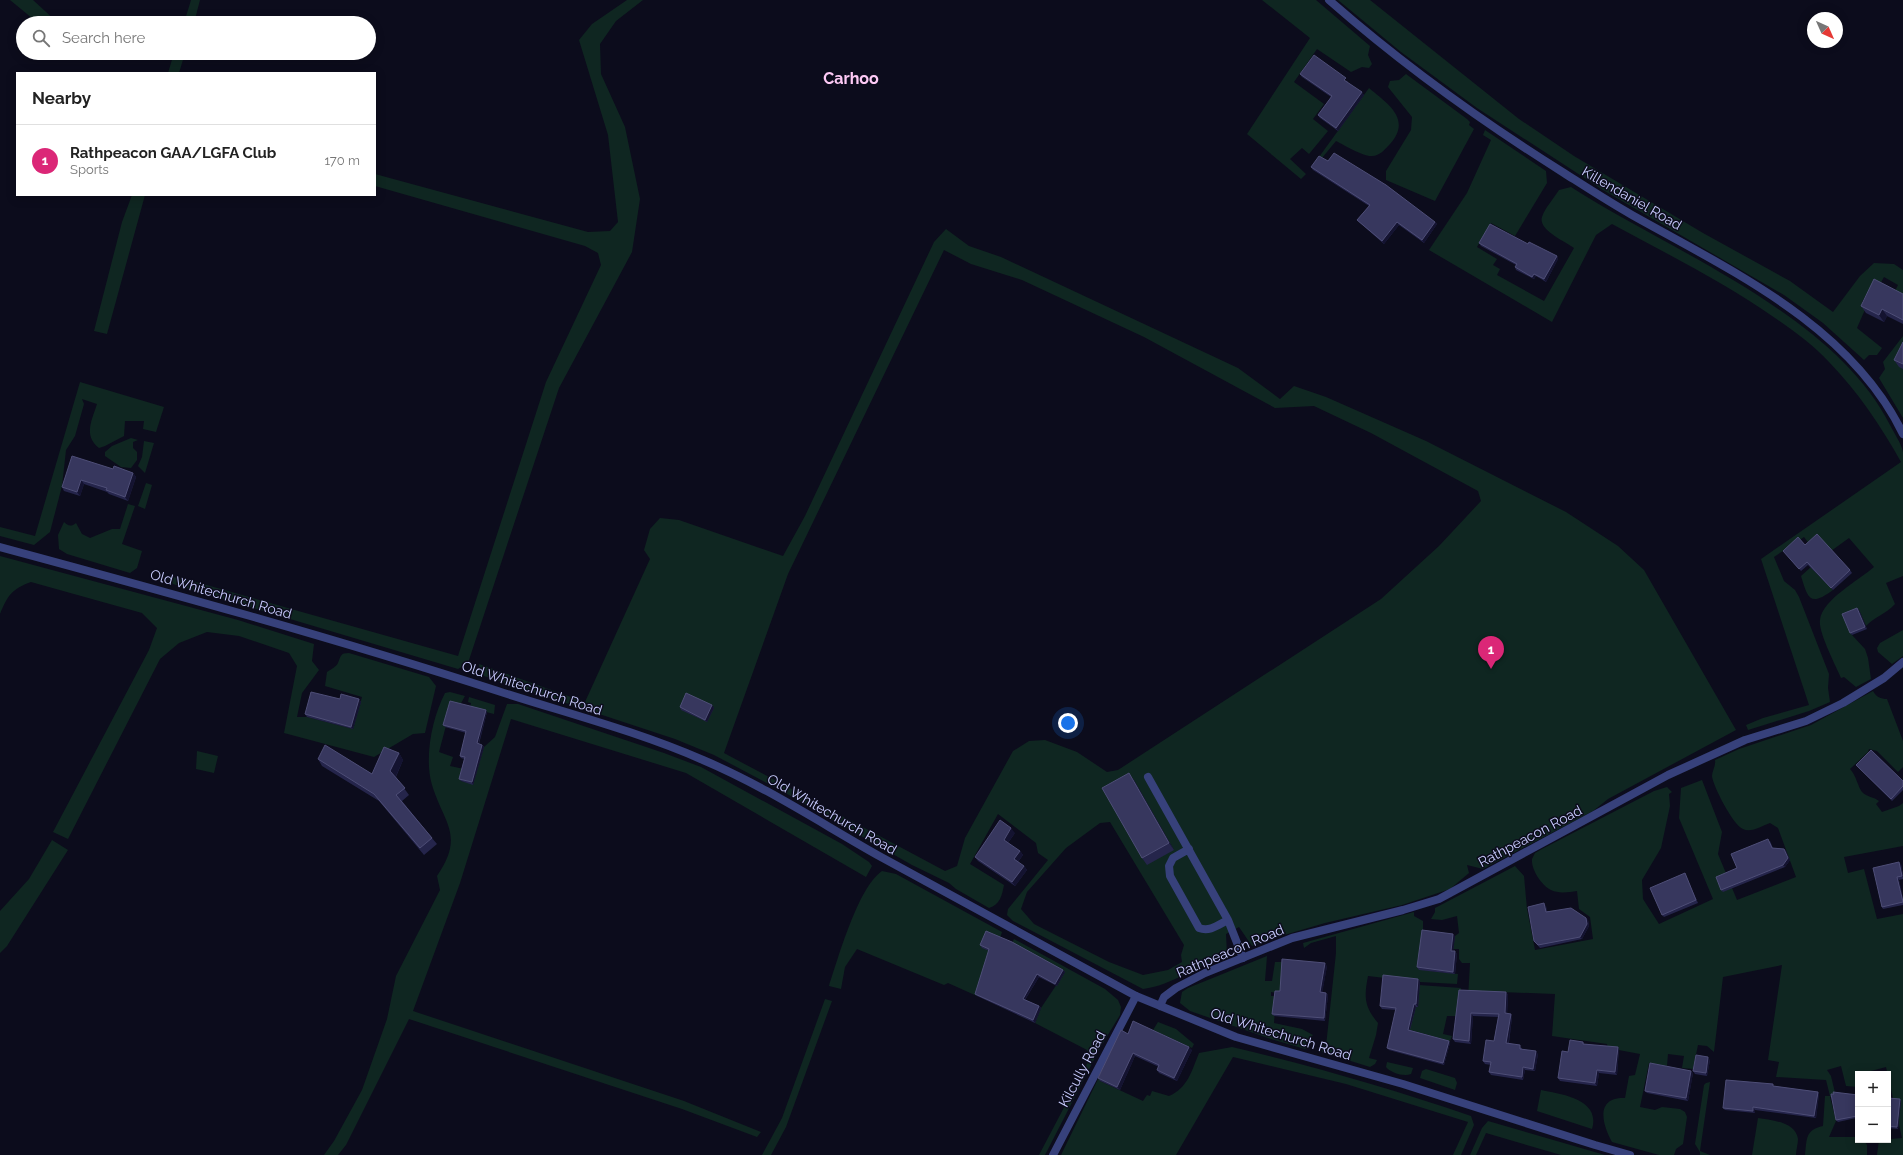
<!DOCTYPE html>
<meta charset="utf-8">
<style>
:root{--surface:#fff;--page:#f6f6f6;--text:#222;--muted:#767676;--line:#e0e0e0;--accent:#db2777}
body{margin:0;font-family:Raleway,sans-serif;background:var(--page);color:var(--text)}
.controls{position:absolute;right:12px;bottom:12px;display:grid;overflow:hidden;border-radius:0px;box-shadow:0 2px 10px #0003}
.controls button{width:36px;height:36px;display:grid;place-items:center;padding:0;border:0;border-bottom:1px solid var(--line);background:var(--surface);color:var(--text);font:20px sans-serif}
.compass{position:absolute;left:1807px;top:12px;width:36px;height:36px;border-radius:50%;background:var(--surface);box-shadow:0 2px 10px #0003;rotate:135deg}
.you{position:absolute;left:1068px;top:723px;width:14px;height:14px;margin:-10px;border:3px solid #fff;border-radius:50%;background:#1a73e8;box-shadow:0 0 0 6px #1a73e833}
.badge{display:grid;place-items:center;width:26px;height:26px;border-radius:50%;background:var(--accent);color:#fff;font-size:13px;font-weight:700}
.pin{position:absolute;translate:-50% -33px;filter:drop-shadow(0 1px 2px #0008)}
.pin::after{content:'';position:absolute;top:21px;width:14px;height:12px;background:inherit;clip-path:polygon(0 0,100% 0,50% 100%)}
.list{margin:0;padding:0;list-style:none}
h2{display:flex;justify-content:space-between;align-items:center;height:52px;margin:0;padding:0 16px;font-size:17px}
h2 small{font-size:13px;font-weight:400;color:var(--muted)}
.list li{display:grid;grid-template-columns:26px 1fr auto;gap:12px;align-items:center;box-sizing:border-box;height:72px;padding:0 16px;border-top:1px solid var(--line)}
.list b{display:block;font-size:15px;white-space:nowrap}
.list p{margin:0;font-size:13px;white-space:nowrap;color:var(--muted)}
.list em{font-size:13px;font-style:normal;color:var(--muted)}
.icon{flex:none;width:22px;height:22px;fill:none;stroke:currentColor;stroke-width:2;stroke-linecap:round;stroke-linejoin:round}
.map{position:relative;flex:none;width:1903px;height:1155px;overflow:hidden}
.search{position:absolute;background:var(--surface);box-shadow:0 2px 10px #0003;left:16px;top:16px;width:360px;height:44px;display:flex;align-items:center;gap:10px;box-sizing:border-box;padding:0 14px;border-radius:22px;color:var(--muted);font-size:15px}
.panel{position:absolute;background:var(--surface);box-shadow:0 2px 10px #0003;left:16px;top:72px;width:360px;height:124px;border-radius:0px}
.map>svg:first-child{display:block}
.green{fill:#0f2621;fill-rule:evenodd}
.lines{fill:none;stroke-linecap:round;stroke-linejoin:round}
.service{stroke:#37417b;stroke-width:8}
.minor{stroke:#37417b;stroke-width:8}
.tertiary{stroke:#37417b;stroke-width:8}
.wall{fill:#25254b}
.shaded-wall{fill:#141330}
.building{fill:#37375e;stroke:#4e4e77}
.labels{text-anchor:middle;stroke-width:3;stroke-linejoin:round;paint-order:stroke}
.street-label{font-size:14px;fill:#c8ccfe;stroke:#0c0c1c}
.quarter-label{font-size:16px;font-weight:bold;fill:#fecaf5;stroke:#0c0c1c}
</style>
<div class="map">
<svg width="1903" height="1155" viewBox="0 0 1903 1155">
<rect width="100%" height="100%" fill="#0c0c1c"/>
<path class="green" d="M10,0H33L58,23H38Z
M191,0H200L194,23H184Z
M627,0H643L616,21L600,44L601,74L625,127L640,199L632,252L559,388L468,663L458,669L173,584L164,575L196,582L458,656L546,382L601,265L598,253L585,246L375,186V174L588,232L610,231L618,222L608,135L579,40L592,24Z
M1262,0H1316L1370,46L1368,55L1372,64L1369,68L1362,67L1351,72L1317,49L1294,82L1324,104L1313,119L1328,131L1309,154L1302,148L1290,159L1306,174L1301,179L1247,134L1310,38Z
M1338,0H1370L1519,119L1574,156L1703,233L1790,281L1833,312L1860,276L1874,263L1894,264L1903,270V294L1895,291L1898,285L1884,277L1879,286L1869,290L1862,302L1867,305L1857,328L1882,348L1877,355H1869L1864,360L1823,323L1784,295L1603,190L1477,108L1401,52Z
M174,53H185L179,73H168Z
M1406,74L1467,119L1470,122L1469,125L1474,129L1435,201L1386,180V171L1411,130L1412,117L1388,87L1390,81L1399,80Z
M1369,88C1388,104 1412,119 1390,144C1385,149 1380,156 1372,156C1364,157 1344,145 1336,141L1322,158L1319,157Z
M1485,130L1546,171L1547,183L1515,236L1491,223L1477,247L1497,259L1493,265L1500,269L1497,275L1544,301L1574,248C1565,241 1538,230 1542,217C1545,208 1554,198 1559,190L1571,187C1672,252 1834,314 1890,425C1894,433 1901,443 1903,452C1903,463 1903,477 1903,489C1903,518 1903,547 1903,576L1886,583L1895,604C1886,614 1874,617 1866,626L1859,610L1844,617L1852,635L1865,649L1868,658L1871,679L1856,687L1844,677L1841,678C1836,666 1818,632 1820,620C1822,600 1859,580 1874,567L1849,538L1831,551L1810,545L1804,537L1774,557L1784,581L1795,590L1799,597L1829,674L1828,688L1830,702L1809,711L1748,730L1746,725L1763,718L1809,705L1761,559L1901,462C1881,426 1858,392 1829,362C1813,345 1794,331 1775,318C1724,282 1667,254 1612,224L1596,235L1552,322L1429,250L1467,193L1491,140L1483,135Z
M132,195H145L107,334L94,331L122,222Z
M946,229L969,246L1001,257L1238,368L1280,399L1294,386L1326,397L1426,441L1566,512L1618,546L1644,570L1736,730L1608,799L1593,811L1483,869L1467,865L1469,873L1450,889L1402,905L1325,923L1274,938L1252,946L1239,927L1226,934L1227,954C1199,964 1174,985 1143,989L1013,921L1007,915L1008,909L1048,860L1038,853L1036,843L998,814L970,864L1004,885C1002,895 1000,905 989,908L956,889L949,883L912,865L782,791L714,755L675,739L484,676L480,670L479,664L585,702L650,559L644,550L650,529L660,518L679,520L783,556L805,516L934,242ZM944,250L971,264L1022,280L1144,337L1275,408L1314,406L1371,433L1478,491L1481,501L1439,546L1381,599L1118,770L1107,772L1077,752L1045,740L1029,741L1013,751L965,838L957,866L945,871L724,753L788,574ZM1110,822L1184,945L1181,955L1182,962L1168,970L1143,975L1109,962L1034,924L1021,909L1027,892L1066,848L1100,823Z
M1903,336V418L1879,378L1885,369L1883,362Z
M80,382L164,407L156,432L143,429L144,421H125L124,436L105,446L99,448C83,436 92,420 97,404L82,399L84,404L75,436L66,450L62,486L50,532L34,545L0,536V527L35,536Z
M131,438L138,440L133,442V448L137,452V460L131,468L121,467L105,456V452L112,446Z
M144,441L154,443L145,473L138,466L142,457Z
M146,483L152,485L145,509L138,506Z
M128,504L135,506L122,544L142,551L137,568L130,573L67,554L59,549L58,535L64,522C68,526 71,527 76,523L82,534L90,538L112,529H120Z
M0,556L238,620L314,644L312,661L319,670L302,693L297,717H307L353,729L362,697L325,686L327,672C331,669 336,667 338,663C341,656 340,653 349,653L429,677L436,686L425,733L413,734L374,757L284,733L297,666L289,653L239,636L207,632L179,643L160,659L68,839L53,832L149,650L157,628L142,613L31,582C12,589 8,595 0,614Z
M1811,567L1833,590C1810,607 1808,599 1801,576Z
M1903,630V656L1892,664L1878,652L1877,648L1880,643Z
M1873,691C1876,697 1881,699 1887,699L1903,741V767L1898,772L1877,751L1869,749L1868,752L1850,769C1856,775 1858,787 1862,792C1867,797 1874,797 1879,801L1876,804L1882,812L1899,806L1903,803V846L1844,857L1848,873L1864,869L1877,919L1903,914V1155H1877L1879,1140L1902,1138L1886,1067L1871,1071V1074H1858V1087L1846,1086L1841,1066L1827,1070L1831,1076L1836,1097H1830L1836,1121L1829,1137H1858V1140H1864L1867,1145V1155H1805C1807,1139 1805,1130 1823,1126L1825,1096H1830L1826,1080L1776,1077L1779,1062L1768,1060L1782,965L1723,977L1714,1052L1707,1046L1698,1045L1693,1069L1682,1068L1684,1056L1668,1054L1667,1066L1649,1063L1640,1107L1655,1110L1662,1107L1680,1109L1685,1112L1687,1117L1683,1144L1676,1149L1674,1155H1659L1612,1142C1602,1124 1595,1097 1625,1098L1629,1076L1635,1075L1640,1054L1608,1048L1607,1044L1552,1036L1555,994L1475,991L1474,1016H1447L1443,1034L1452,1036L1450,1041L1410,1030V1027L1385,978L1368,976C1364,997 1364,1006 1378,1023L1376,1035L1369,1058L1377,1060L1375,1064L1370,1067L1322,1052L1321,1048L1322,1045L1326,1046L1336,953V936L1311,943L1304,948L1303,943L1414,912V916L1423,921V932L1431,971L1458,974L1457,984L1420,982L1419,985L1461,988L1460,998L1468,999L1470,963H1462L1459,959V949H1453L1455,936L1459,933L1457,916L1442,920L1431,919L1435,912V908L1515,866L1524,876L1527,909L1535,950L1593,939L1590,917L1579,909L1577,891C1569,892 1559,894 1551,890C1541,885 1531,869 1532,859L1535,853L1542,849L1654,791L1667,787L1672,792L1669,794L1670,806L1661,848L1642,880L1643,899L1659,924L1713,899L1679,818L1681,788L1702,780L1722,832L1718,854L1737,900L1796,877L1778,828L1770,823C1762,826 1751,833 1743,829C1733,825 1713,786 1712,776C1712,771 1716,766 1715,760L1739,749L1811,725Z
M450,692L465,696L460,705L452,703L439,752L453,757L450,766L464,769L461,781L473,784L484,747L495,737L507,704H518L664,753L701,767L842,844L869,862L872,866L866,877L686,773L511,719L460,883L413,1011L684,1101L761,1132L757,1137L682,1109L409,1019L346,1145L338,1155H324L334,1141L362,1090L387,1019L396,976L440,890L437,876C465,835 444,824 432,785C424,758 432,718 445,693Z
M469,697L495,705L494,714L470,708L471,703L468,702Z
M197,751L218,756L214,773L196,769Z
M52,840L68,850L7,946L0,953V911L29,879Z
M882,871L896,874L1002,932L1000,938L982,947L994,953L988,963L977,996L948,983L944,985L857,949L845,967L841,989L829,986C838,959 858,887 882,871Z
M1014,939L1105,989L1118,1000L1121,1007L1120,1015L1100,1048L1045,1155H1039L1089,1060L1087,1050L1035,1023L1041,1008L1065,972L1012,943Z
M1267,956L1265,981H1272L1275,962H1284L1296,986L1277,993L1271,992V996H1276L1274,1023L1302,1029L1313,1035L1307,1041L1308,1047L1305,1049L1271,1039L1190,1011L1180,1003L1182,992L1188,988Z
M825,999L832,1001L786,1127L771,1155H762L782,1118Z
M1158,1022L1176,1029L1194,1044L1192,1048L1153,1030Z
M1232,1047C1313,1066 1392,1089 1471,1116L1474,1125L1461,1155H1453L1468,1122L1346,1084L1233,1057L1176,1155H1061L1101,1073L1100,1081L1143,1101L1147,1095L1150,1096L1152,1091L1169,1096C1188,1088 1192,1070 1199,1053Z
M1387,1062L1413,1068L1411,1074C1404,1077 1391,1073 1386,1067Z
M1426,1069L1455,1078L1457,1083L1455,1090L1420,1078L1422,1071Z
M1710,1082L1700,1151L1710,1155H1700V1152L1695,1144L1704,1085L1706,1083Z
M1541,1090C1561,1094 1601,1099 1592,1129L1537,1111Z
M1758,1118C1771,1120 1796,1122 1798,1139C1798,1144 1796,1150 1796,1155H1752Z
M1488,1121L1605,1155H1561L1486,1133L1476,1155H1470L1482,1128Z"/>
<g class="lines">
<path class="service" d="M1148,777L1228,920L1243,958
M1189,849L1173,858L1169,866L1170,876L1199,928C1210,932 1218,925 1228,920"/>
<path class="minor" d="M1053,1155L1136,996"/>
<path class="tertiary" d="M1329,0C1402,64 1481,121 1564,173C1586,187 1609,202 1632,215C1732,271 1851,326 1903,434
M0,547C167,592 334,638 498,691C566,713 637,731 703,760C765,786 822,824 881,857C966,904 1051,950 1136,996L1236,1037L1403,1084L1595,1145L1630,1155
M1160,1006L1164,997L1176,988L1205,973L1292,938L1403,910L1439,899L1668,775L1745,740L1806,721L1843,703L1884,678L1903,662"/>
</g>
<path class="wall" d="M1300,74L1348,81L1347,82L1364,95L1338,131L1320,118L1318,115L1331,97L1302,77Z
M1311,167L1435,222L1437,224L1424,243L1399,225L1384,244L1360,223L1357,220L1369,206L1313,170Z
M1479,243L1528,244L1557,256L1558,259L1546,282L1536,276L1534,279L1516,270L1515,267L1516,265L1481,246Z
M1903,294V324L1887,316L1884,322L1866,313L1861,306Z
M1903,342V369L1899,367L1894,360Z
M113,469L133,473L136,477L128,501L109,494L107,492L84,484L80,496L64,491L62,487Z
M1805,545L1850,570L1852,573L1833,590L1808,565L1801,571L1783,551Z
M1857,608L1859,610L1867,629L1852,635L1850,633Z
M340,699H359L361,702L353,729L307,717L305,714Z
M712,705L714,708L707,722L681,710L680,707Z
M487,712L479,744L482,745L484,747L473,785L461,781L459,779L464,759L461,758L460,756L466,733L445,727L443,725Z
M399,753L403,760L396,777L409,795L402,801L432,838L437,844L424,855L379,801L322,766L318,759L372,774Z
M1856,765L1903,781V790L1892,801Z
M1134,780L1174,850L1147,865L1142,858Z
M1015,833L1008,843L1020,851L1023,855L1018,862L1024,866L1027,870L1015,886L978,861L975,857Z
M1770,841L1773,848L1784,849L1786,851L1790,860L1785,867L1723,892L1721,890L1737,868Z
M1901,864L1903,875V879L1899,880L1903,899V905L1883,909L1882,907Z
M1685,873L1686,876L1698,903L1664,917L1662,915Z
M1546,906L1547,911L1588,920L1589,926L1582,939L1540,948L1534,941Z
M1455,936L1453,951L1457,954L1455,974L1419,970L1417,967Z
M980,945L1063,970L1065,972L1057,986L1039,977L1025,1000L1039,1006L1041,1008L1035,1023L977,996L975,994L989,951L982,948Z
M1327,966L1322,992L1326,993L1328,995L1325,1021L1274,1016L1272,1014L1280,991Z
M1418,979L1420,981L1418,1007H1416L1410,1030L1449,1041L1450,1043L1444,1065L1389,1050L1387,1048L1396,1010L1382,1009L1380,1006Z
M1459,990L1506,992L1508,995L1507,1014H1511L1512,1017L1509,1043L1522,1048V1049L1538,1054L1535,1071L1525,1070L1523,1080L1491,1075L1489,1072L1491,1065L1485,1064L1483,1061L1494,1041L1498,1017L1473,1016L1471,1044L1455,1042L1453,1039Z
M1128,1034L1192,1050L1177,1081L1159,1073L1157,1070L1159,1067L1135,1056L1120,1090L1100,1081L1098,1078Z
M1583,1042L1584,1044L1619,1049L1617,1075L1599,1073L1597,1086L1560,1081L1558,1078L1568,1052Z
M1710,1060L1707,1076L1695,1074L1693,1071Z
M1693,1073L1688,1101L1647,1093L1645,1091Z
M1774,1086L1818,1092L1819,1094L1816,1118L1755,1110V1113L1725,1110L1723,1108Z
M1834,1094L1858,1095V1125L1856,1123V1118L1838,1122L1836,1120Z
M1888,1098L1900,1099L1901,1101L1898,1129L1888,1128Z"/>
<path class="shaded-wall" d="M1362,92L1364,95L1338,131L1336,128Z
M1397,222L1399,225L1384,244L1382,241Z
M1435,222L1437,224L1424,243L1422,240Z
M1557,256L1558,259L1546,282L1544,279Z
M1534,274L1536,276L1534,279L1532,277Z
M1882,309L1887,316L1884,322L1879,315Z
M133,473L136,477L128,501L125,497Z
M81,480L84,484L80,496L77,492Z
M1857,608L1859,610L1867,629L1865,627Z
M359,699L361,702L353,729L351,727Z
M712,705L714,708L707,722L705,720Z
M486,710L487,712L478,745L477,743Z
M482,745L484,747L473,785L472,782Z
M399,753L403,760L395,778L390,771Z
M1129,773L1134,780L1174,850L1169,843Z
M1011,828L1015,833L1007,844L1004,840Z
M1784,849L1786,851L1790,860L1785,867L1783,865Z
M1020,851L1023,855L1017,863L1014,859Z
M1899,862L1901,864L1903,877L1902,876Z
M1024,866L1027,870L1015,886L1012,882Z
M1897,877L1899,880L1903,899V902Z
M1544,903L1546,906L1547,914L1546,912Z
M1586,918L1588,920L1589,926L1582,939L1580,937Z
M1453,934L1455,936L1453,953L1451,951Z
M1455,951L1457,954L1455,974L1453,972Z
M1325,963L1327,966L1322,995L1320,992Z
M1063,970L1065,972L1057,986L1055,984Z
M1037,974L1039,977L1024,1001L1023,999Z
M1418,979L1420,981L1418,1007L1416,1004Z
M1506,992L1508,995L1507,1016L1505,1013Z
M1326,993L1328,995L1325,1021L1324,1018Z
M1414,1004L1416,1007L1409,1032L1408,1030Z
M1039,1006L1041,1008L1035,1023L1033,1020Z
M1471,1013L1473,1016L1471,1044L1469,1041Z
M1511,1014L1512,1017L1508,1046L1506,1043Z
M1449,1041L1450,1043L1444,1065L1443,1063Z
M1189,1047L1192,1050L1177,1081L1174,1078Z
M1618,1047L1619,1049L1617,1075L1615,1072Z
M1536,1051L1538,1054L1535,1071L1533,1069Z
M1133,1053L1135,1056L1120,1090L1117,1087Z
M1708,1057L1710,1060L1707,1076L1706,1073Z
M1523,1067L1525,1070L1523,1080L1522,1077Z
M1597,1070L1599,1073L1597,1086L1595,1083Z
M1691,1071L1693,1073L1688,1101L1686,1098Z
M1818,1092L1819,1094L1816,1118L1814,1116Z
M1900,1099L1901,1101L1898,1129L1897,1127Z
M1753,1107L1755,1110V1113L1753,1111Z"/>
<path class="building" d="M1314,55L1346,78L1344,80L1362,92L1336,128L1318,115L1332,96L1300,74Z
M1334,153L1386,185L1435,222L1422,240L1397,222L1382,241L1357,220L1370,205L1311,167L1319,156L1328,161Z
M1490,224L1528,244L1529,242L1557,256L1544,279L1534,274L1532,277L1515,267L1517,264L1479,243Z
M1874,279L1903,294V320L1882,309L1879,315L1861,306Z
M1903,342V364L1894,360Z
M72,456L113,469L114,466L133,473L125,497L106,490L107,488L81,480L77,492L62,487Z
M1817,534L1850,570L1831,588L1807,562L1799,569L1783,551L1798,537L1805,545Z
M1857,608L1865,627L1850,633L1842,614Z
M311,692L340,699L341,694L359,699L351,727L305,714Z
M686,693L712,705L705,720L680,707Z
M450,701L486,710L477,743L482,745L472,782L459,779L465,757L460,756L466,731L443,725Z
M325,745L372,774L384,747L399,753L390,771L405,788L396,795L432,838L420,848L374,794L318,759Z
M1871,750L1903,781V786L1891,799L1856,765Z
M1129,773L1169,843L1142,858L1102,788Z
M1000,820L1011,828L1004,840L1020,851L1014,859L1024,866L1012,882L975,857Z
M1768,839L1772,848L1784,849L1788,858L1783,865L1721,890L1716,877L1737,868L1731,854Z
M1899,862L1902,876L1897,877L1903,902L1882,907L1873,868Z
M1685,873L1696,900L1662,915L1650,888Z
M1544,903L1546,912L1571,908L1586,918L1587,924L1580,937L1538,945L1534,941L1528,907Z
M1422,930L1453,934L1451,951H1455L1453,972L1417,967Z
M986,931L1012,942L1063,970L1055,984L1037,974L1023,999L1039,1006L1033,1020L975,994L989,949L980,945Z
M1282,959L1325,963L1320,992L1326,993L1324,1018L1272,1014L1275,991H1280Z
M1383,975L1418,979L1416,1004H1414L1408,1030L1449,1041L1443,1063L1387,1048L1396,1008L1380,1006Z
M1459,990L1506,992L1505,1013L1511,1014L1506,1043L1520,1045V1049L1536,1051L1533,1069L1523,1067L1522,1077L1489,1072L1491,1062L1483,1061L1486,1040L1494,1041L1499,1014L1471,1013L1469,1041L1453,1039Z
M1133,1021L1189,1047L1174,1078L1157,1070L1159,1065L1133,1053L1117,1087L1098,1078L1121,1030L1128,1034Z
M1570,1040L1583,1042V1044L1618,1047L1615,1072L1597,1070L1595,1083L1558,1078L1562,1051L1568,1052Z
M1696,1055L1708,1057L1706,1073L1693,1071Z
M1650,1063L1691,1071L1686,1098L1645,1091Z
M1726,1080L1773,1084V1086L1818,1092L1814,1116L1753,1107V1111L1723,1108Z
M1833,1092L1858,1095V1123H1856L1857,1116L1836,1120L1831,1094H1834Z
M1888,1098L1900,1099L1897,1127L1888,1126Z"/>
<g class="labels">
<g class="street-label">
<text transform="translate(1632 198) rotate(30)" y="5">Killendaniel Road</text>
<text transform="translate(221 594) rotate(16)" y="5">Old Whitechurch Road</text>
<text transform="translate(532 688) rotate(18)" y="5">Old Whitechurch Road</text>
<text transform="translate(832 814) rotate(30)" y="5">Old Whitechurch Road</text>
<text transform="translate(1530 836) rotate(-28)" y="5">Rathpeacon Road</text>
<text transform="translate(1230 951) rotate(-23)" y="5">Rathpeacon Road</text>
<text transform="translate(1281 1034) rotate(17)" y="5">Old Whitechurch Road</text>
<text transform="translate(1082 1069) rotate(-62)" y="5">Kilcully Road</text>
</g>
<g class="quarter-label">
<text x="851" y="84">Carhoo</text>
</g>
</g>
</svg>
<div class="controls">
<button>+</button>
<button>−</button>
</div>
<svg class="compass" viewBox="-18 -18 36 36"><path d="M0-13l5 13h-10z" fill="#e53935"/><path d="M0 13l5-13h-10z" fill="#767676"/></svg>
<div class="you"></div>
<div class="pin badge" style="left:1491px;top:669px">1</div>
<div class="search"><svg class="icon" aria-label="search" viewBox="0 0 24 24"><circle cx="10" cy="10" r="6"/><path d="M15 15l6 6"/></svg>Search here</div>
<section class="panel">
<h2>Nearby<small></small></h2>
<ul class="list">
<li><span class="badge">1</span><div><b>Rathpeacon GAA/LGFA Club</b><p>Sports</p></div><em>170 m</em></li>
</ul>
</section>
</div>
